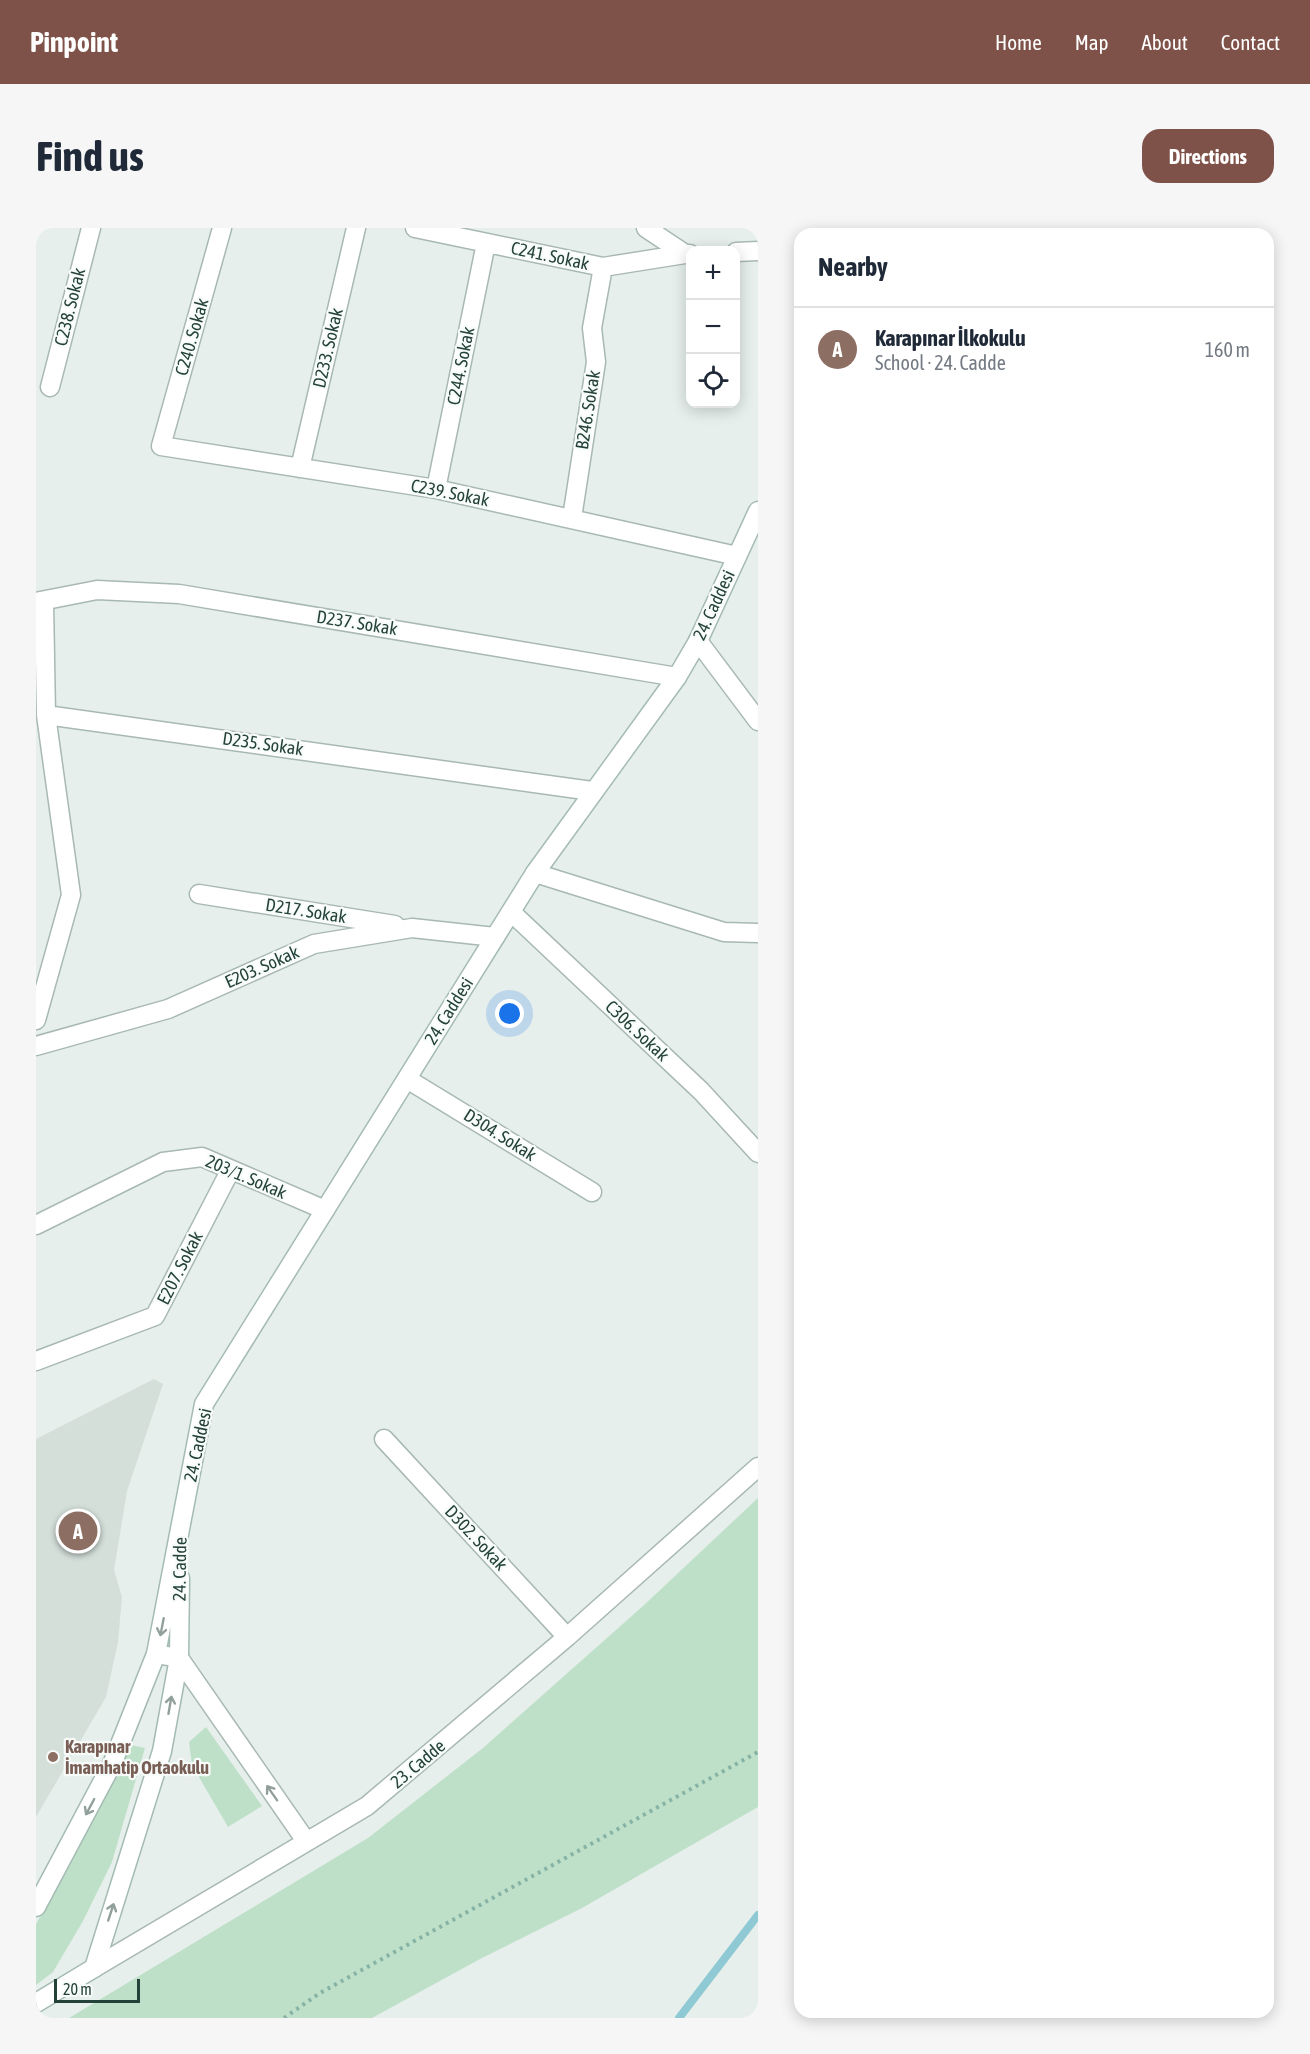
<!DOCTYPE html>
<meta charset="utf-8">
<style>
:root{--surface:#fff;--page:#f6f6f7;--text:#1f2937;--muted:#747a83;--line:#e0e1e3;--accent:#7f5249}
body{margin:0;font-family:"Asap Condensed",sans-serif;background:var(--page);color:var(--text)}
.controls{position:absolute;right:18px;top:18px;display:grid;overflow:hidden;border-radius:12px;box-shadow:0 3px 15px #0003}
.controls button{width:54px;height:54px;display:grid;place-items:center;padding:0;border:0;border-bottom:2px solid var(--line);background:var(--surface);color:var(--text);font:30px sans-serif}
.scale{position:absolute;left:18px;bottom:15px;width:86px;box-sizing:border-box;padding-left:6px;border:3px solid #24423a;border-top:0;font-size:16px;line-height:21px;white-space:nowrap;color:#24423a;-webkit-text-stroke:4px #f7fbf9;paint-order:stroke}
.you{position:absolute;left:474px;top:786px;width:21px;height:21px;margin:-15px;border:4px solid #fff;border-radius:50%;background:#1a73e8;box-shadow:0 0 0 9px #1a73e833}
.badge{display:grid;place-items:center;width:39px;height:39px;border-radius:50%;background:var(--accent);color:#fff;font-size:20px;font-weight:700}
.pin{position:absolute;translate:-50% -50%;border:3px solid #fff;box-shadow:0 2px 6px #0006}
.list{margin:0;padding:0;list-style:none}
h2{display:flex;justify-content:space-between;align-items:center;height:78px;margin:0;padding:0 24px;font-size:26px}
h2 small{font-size:20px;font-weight:400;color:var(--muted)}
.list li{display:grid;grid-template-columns:39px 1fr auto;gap:18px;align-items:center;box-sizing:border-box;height:84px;padding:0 24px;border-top:2px solid var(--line)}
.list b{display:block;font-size:22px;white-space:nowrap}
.list p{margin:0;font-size:20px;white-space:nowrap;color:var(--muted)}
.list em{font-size:20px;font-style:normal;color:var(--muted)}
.icon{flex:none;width:33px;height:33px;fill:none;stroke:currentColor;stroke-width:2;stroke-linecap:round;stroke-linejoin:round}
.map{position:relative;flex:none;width:722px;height:1790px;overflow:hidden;border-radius:18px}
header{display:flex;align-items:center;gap:36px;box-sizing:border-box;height:84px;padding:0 30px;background:var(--accent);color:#fff}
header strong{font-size:28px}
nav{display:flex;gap:33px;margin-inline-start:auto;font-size:21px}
.intro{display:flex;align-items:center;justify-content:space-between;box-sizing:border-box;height:144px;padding:0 36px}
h1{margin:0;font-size:42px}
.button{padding:15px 27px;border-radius:18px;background:var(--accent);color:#fff;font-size:21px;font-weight:700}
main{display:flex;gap:36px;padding:0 36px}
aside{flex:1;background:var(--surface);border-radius:18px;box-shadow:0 3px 15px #0003}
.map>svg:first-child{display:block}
.built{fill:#d4dfda}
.green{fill:#bfe0c8}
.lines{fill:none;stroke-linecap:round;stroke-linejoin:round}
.stream{stroke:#8ec9d4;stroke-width:8}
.street-casing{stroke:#a8b8b2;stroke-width:21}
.secondary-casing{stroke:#a4bbb3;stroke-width:21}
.path{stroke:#86b3a5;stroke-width:4;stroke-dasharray:3 4.5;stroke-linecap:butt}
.street{stroke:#fff;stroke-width:18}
.secondary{stroke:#fff;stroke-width:18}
.oneway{stroke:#92a09c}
.education-dot{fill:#8d6e63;stroke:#f7fbf9;stroke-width:2}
.labels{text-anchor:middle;stroke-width:4.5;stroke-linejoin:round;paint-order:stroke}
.street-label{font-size:18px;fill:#24423a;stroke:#f7fbf9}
.education-label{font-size:18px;font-weight:bold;fill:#785e54;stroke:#f7fbf9;text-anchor:start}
</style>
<header>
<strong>Pinpoint</strong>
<nav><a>Home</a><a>Map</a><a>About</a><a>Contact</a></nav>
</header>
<div class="intro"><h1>Find us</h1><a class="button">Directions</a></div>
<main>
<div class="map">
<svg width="722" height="1790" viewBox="0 0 722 1790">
<rect width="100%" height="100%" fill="#e6efeb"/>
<path class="built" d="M118,1151L127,1156L91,1263L78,1342L86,1369L82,1414L70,1469L0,1589V1211Z"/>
<path class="green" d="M722,1270V1579L546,1680L446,1730L336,1790H33L332,1610L447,1520L607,1378Z
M170,1499L226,1578L192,1599L156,1537L153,1514Z
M95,1517L109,1520L76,1634L47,1693L17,1744L0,1757V1696L34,1637Z"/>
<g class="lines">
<path class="stream" d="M643,1790L722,1687"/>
<g class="street-casing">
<path id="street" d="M186,0L125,218L400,261L701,328
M379,0L567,39L649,26
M610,0L649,26H654
M700,24L722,23
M14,159L55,0
M264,240L320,0
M400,261L450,15
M536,290L560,134L556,100L567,39
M0,374L61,362L143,366L641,449
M8,374L10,487L556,563
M662,413L722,493
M499,645L688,704L722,705
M163,666L359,697
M475,684L665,863L722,925
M0,792L35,667L10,487
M0,818L132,781L278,716L376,700L459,709
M371,851L556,964
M0,997L127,934L166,929L289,982
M0,1133L119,1088L194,943
M348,1211L531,1409
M120,1426L143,1430L270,1613
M58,1740L331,1578L531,1409L722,1239"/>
</g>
<g class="secondary-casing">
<path id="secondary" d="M0,1679L77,1534L120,1426L168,1176L499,645L641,449L662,413L722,283
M0,1775L58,1740L126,1523L143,1430L144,1350"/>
</g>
<path class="path" d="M248,1790L284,1765L722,1524"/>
<use href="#street" class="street"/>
<use href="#secondary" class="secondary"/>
</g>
<defs><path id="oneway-shaft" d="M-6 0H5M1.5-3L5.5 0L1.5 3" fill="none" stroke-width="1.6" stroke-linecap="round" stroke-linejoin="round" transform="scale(1.5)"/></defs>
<g class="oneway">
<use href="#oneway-shaft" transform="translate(126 1399) rotate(101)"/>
<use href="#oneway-shaft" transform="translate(134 1477) rotate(-80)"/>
<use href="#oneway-shaft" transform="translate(236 1565) rotate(-125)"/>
<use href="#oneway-shaft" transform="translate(54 1579) rotate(118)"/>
<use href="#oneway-shaft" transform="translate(75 1684) rotate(-72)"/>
</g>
<circle class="education-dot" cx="17" cy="1529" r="6"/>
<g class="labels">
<g class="street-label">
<text transform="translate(514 28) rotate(12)" y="6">C241. Sokak</text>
<text transform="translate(34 79) rotate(-76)" y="6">C238. Sokak</text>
<text transform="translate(156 109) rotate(-74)" y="6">C240. Sokak</text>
<text transform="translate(292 120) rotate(-77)" y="6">D233. Sokak</text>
<text transform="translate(425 138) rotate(-79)" y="6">C244. Sokak</text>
<text transform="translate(552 182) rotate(-81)" y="6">B246. Sokak</text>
<text transform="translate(414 265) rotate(11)" y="6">C239. Sokak</text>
<text transform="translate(678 377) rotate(-65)" y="6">24. Caddesi</text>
<text transform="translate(321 395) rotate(9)" y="6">D237. Sokak</text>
<text transform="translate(227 516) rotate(8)" y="6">D235. Sokak</text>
<text transform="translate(270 683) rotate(9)" y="6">D217. Sokak</text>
<text transform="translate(226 739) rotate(-24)" y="6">E203. Sokak</text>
<text transform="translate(413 783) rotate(-58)" y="6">24. Caddesi</text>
<text transform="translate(601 803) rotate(43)" y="6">C306. Sokak</text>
<text transform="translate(464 907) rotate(32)" y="6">D304. Sokak</text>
<text transform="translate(210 949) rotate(23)" y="6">203/1. Sokak</text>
<text transform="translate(144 1040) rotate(-63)" y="6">E207. Sokak</text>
<text transform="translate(162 1217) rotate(-78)" y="6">24. Caddesi</text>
<text transform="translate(440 1310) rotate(47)" y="6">D302. Sokak</text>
<text transform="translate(144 1341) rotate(-89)" y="6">24. Cadde</text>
<text transform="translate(382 1536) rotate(-40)" y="6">23. Cadde</text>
</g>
<g class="education-label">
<text x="29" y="1525">Karapınar<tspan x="29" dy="21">İmamhatip Ortaokulu</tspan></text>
</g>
</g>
</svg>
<div class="controls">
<button>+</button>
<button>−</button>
<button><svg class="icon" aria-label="locate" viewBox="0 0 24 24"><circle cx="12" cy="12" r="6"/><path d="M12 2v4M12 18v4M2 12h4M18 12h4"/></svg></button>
</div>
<div class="scale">20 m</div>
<div class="you"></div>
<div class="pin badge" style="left:42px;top:1303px;background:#8d6e63">A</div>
</div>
<aside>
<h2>Nearby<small></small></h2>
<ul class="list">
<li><span class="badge" style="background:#8d6e63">A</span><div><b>Karapınar İlkokulu</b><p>School · 24. Cadde</p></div><em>160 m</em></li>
</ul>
</aside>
</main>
